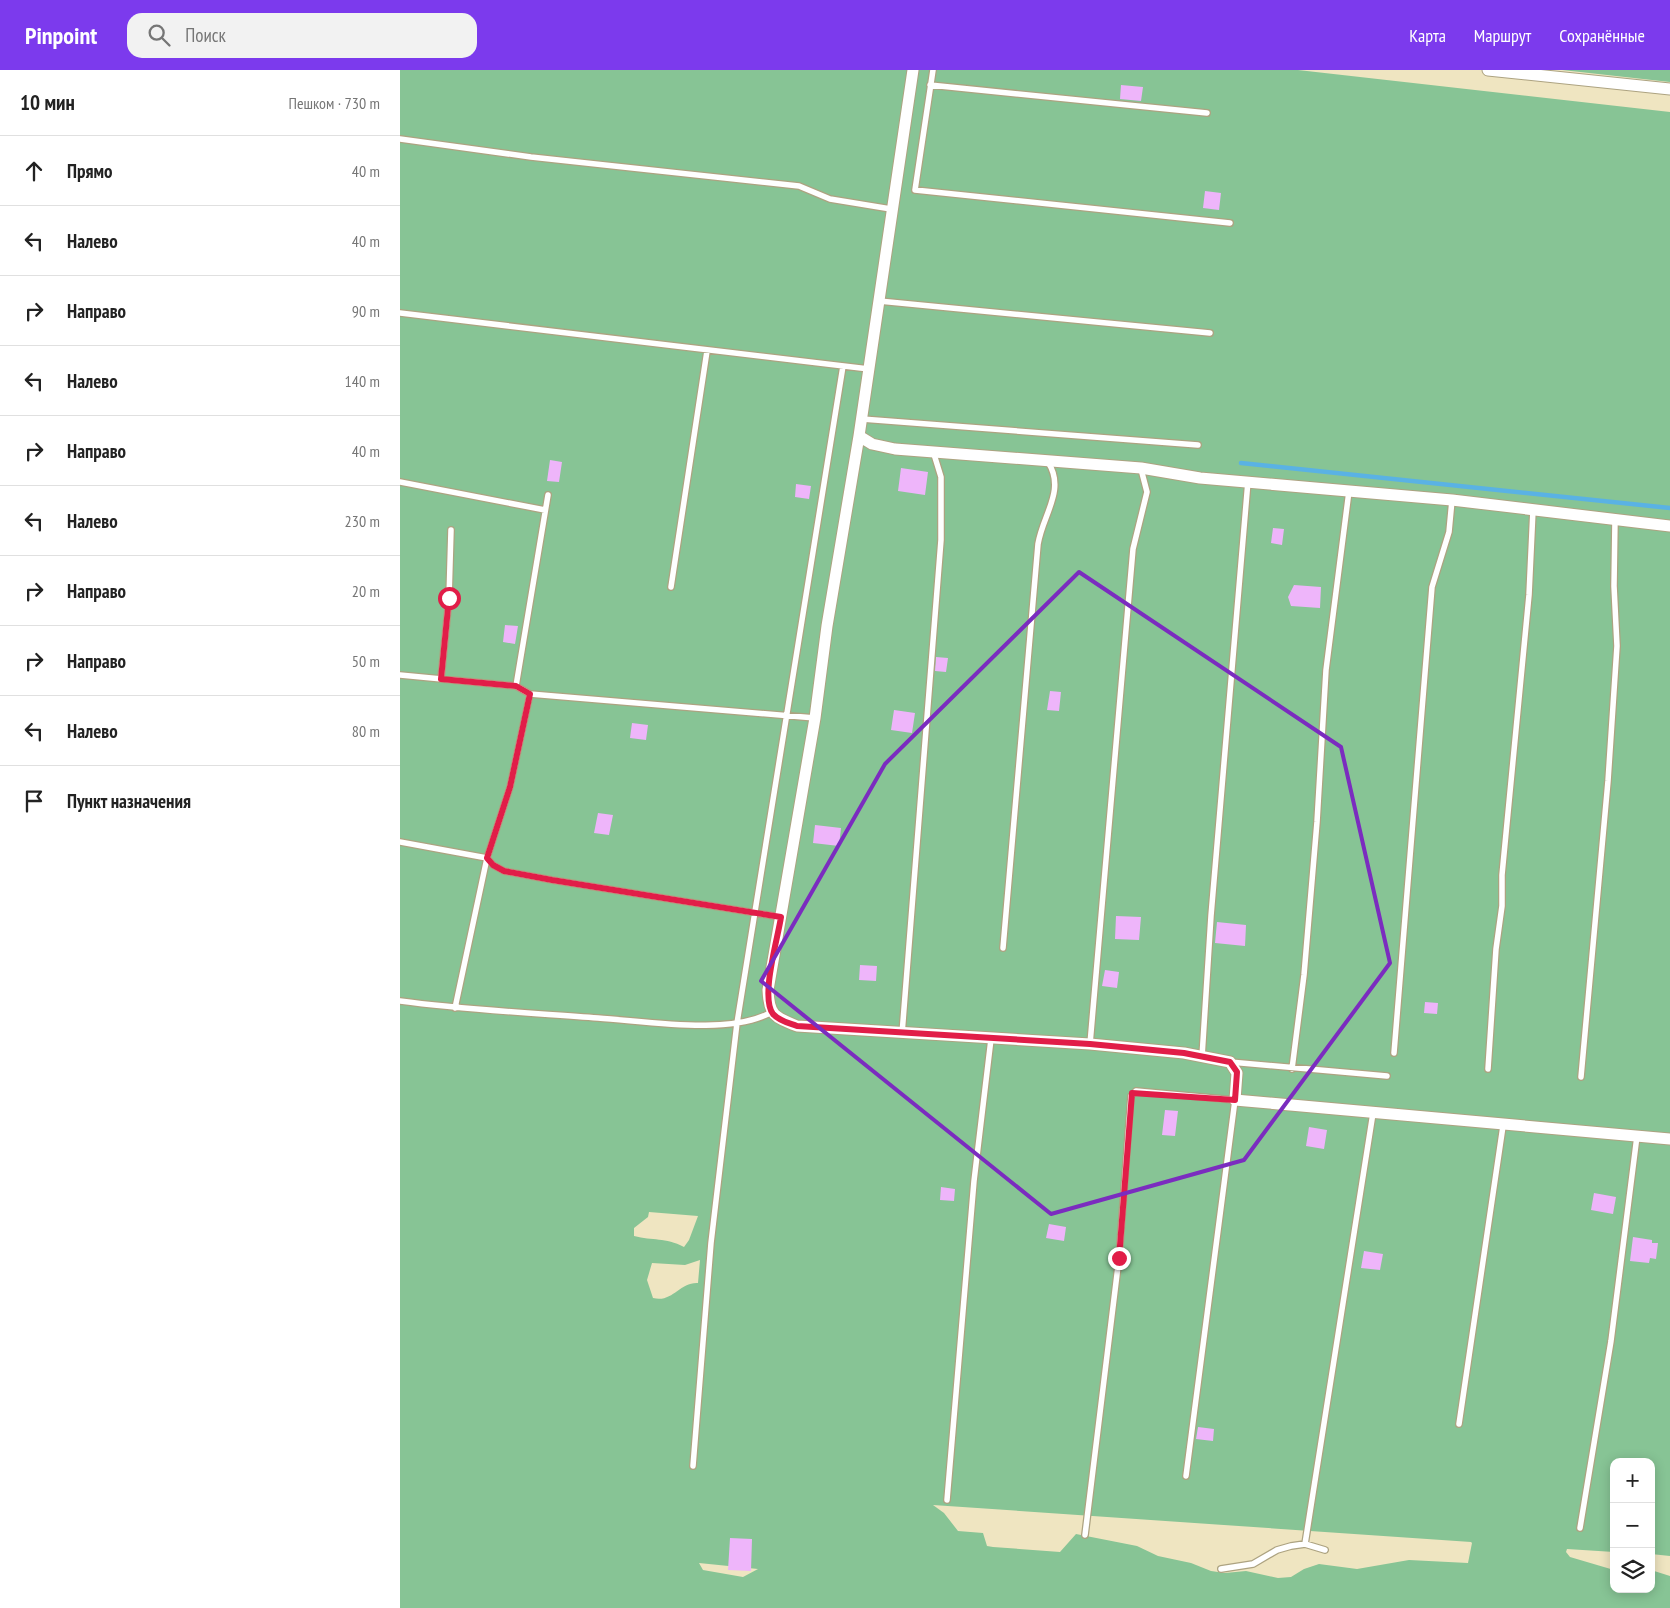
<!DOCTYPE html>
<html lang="ru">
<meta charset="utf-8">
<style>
:root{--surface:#fff;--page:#f2f2f2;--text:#222;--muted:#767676;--line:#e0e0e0;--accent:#7c3aed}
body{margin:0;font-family:"PT Sans Narrow",sans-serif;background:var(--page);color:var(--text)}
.controls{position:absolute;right:15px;bottom:15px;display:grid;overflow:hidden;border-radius:10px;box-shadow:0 2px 12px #0003}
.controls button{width:45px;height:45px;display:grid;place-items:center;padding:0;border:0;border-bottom:1px solid var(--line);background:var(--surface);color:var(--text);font:25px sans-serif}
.stop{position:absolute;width:15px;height:15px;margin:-11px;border:4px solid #e11d48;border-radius:50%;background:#fff}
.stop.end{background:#e11d48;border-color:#fff;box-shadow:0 1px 5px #0008}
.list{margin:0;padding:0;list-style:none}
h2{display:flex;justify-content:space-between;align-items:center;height:65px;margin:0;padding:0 20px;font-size:21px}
h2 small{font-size:16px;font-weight:400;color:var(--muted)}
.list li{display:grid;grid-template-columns:32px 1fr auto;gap:15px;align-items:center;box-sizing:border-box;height:70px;padding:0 20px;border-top:1px solid var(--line)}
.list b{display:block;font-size:19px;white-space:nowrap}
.list em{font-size:16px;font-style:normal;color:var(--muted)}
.icon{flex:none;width:28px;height:28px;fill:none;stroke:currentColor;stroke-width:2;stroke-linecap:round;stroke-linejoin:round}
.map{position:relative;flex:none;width:1270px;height:1538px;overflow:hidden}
header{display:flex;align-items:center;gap:30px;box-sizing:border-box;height:70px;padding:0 25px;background:var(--accent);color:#fff}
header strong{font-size:24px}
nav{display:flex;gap:28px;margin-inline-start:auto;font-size:18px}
.search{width:350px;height:45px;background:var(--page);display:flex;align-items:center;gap:12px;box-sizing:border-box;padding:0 18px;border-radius:15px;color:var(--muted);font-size:19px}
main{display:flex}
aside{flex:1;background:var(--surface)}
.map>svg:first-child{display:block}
.green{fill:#87c495;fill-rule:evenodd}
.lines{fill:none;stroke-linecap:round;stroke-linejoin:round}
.stream{stroke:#5ab2e4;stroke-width:4.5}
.building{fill:#eeb5fa}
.lane-casing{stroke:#ada381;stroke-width:8}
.street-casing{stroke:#ada381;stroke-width:13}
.lane{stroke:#fff;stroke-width:5.5}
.street{stroke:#fff;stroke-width:11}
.route{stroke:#e11d48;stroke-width:6}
.marked{fill:none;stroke:#7b2cbf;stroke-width:4;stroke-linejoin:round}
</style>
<header>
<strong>Pinpoint</strong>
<div class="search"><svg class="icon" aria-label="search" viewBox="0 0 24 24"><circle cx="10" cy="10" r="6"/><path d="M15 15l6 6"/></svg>Поиск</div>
<nav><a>Карта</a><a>Маршрут</a><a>Сохранённые</a></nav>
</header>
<main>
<aside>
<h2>10 мин<small>Пешком · 730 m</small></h2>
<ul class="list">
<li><svg class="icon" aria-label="ahead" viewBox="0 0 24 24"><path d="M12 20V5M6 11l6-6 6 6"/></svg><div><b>Прямо</b></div><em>40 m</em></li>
<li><svg class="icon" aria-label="left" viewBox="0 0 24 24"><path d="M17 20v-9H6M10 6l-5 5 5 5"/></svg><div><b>Налево</b></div><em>40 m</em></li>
<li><svg class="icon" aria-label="right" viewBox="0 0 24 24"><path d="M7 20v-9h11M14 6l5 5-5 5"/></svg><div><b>Направо</b></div><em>90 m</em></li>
<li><svg class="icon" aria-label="left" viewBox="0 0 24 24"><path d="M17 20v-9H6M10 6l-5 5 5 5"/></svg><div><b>Налево</b></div><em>140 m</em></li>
<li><svg class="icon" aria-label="right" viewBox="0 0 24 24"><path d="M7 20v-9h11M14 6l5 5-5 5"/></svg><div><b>Направо</b></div><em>40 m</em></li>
<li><svg class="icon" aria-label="left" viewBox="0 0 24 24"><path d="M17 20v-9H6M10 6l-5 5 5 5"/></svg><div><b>Налево</b></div><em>230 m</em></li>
<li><svg class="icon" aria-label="right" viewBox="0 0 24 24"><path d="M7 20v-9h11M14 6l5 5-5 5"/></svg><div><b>Направо</b></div><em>20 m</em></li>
<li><svg class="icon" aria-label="right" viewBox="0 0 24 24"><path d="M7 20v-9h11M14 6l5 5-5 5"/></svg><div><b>Направо</b></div><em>50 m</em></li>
<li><svg class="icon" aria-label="left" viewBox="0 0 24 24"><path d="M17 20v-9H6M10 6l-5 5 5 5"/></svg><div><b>Налево</b></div><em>80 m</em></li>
<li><svg class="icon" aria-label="arrive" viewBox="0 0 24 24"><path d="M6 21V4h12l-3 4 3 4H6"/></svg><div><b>Пункт назначения</b></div></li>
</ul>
</aside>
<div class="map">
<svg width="1270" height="1538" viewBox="0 0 1270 1538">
<rect width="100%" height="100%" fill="#efe5c1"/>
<path class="green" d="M0,0H898L1270,42V1486L1251,1484V1392H1214V1482L1167,1479L1166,1482L1170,1487L1214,1500V1519H1251V1500L1270,1506V1538H0ZM249,1142L298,1146L289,1170L284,1177C265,1167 253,1171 234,1166V1158L248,1147ZM300,1190L298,1213C279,1212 273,1233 253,1228L247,1210L252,1193L285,1195ZM533,1435L1071,1472L1072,1473L1068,1493L1009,1490L957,1499L919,1494L904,1499L891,1507L878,1508L846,1501L825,1503L811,1501L791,1493L758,1486L737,1476L676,1464L660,1482L593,1477L587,1476L583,1463L558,1461L544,1443ZM299,1493L358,1499L343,1507L303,1500Z
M1162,0H1270V12Z"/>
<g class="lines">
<path class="stream" d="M841,393L1270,438"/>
</g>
<path class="building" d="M721,15L743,17L741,31L720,29Z
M805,121L821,123L819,140L803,138Z
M150,390L162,392L159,412L147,411Z
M501,398L528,402L525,425L498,421Z
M396,414L411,416L409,429L395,427Z
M873,458L884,459L882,475L871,473Z
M894,515L921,517L920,538L891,536L888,527Z
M105,555L118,556L115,574L103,572Z
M536,587L548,588L546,602L535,601Z
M650,621L661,622L659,641L647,640Z
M494,640L515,643L512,663L491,660Z
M232,653L248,655L246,670L230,668Z
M198,743L213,745L209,765L194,763Z
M415,755L441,758L439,776L413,773Z
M716,846L741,847L739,870L715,869Z
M817,852L846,855L845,876L815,873Z
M460,895L477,896L476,911L459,910Z
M705,900L719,902L717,918L702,916Z
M1025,932L1038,933L1037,944L1024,943Z
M765,1040L778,1041L775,1066L762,1065Z
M909,1057L927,1060L924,1079L906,1076Z
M541,1117L555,1119L554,1131L540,1130Z
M1194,1123L1216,1127L1213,1144L1191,1140Z
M649,1154L666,1157L664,1171L646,1168Z
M1233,1167L1252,1170V1173H1258L1256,1189L1250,1188L1249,1193L1230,1191Z
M964,1181L983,1184L980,1200L961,1198Z
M798,1357L814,1359L813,1371L796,1369Z
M330,1468L352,1469L351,1501L328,1500Z"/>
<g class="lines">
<g class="lane-casing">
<path id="lane" d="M533,0L515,120L830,153
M530,15L807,43
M0,69L131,87L399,116L430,129L491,139
M479,231L810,263
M0,243L469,299
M462,349L798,375
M0,412L145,440
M271,517L307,281
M0,605L116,616L130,624L415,648
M41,609L49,528L51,460
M116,616L148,425
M0,772L87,788L93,795L104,801L152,810L381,847
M603,878L638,474C643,444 666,420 648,392
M0,931C66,940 132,943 198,948C246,951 329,966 372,942
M55,938L87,788L110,717L130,624
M502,964L541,470V407L533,381
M690,974L733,479L747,422L741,399
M994,983L1032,517L1049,462L1052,430
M802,987L811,846L848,411
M830,992L987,1006
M892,999L904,905L917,752L926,600L949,421
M1088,999L1096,879L1102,836V805L1129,525L1133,440
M1181,1007L1208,711L1217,576L1214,516L1215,450
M1059,1354L1103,1056
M293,1396L311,1173L337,953L443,296
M547,1430L574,1111L591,969
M1180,1458L1211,1271L1237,1066
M685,1465L719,1188L731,1026L736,1021L835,1030L786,1406
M905,1474L973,1043
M821,1499L853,1494L877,1480L891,1476L905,1474L925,1480"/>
</g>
<g class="street-casing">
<path id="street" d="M513,0L459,366L427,556L415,648L368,920C369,945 374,947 397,956L690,974L784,983L830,992L837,1003L835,1030L1270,1069
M1088,0L1270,19
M459,366L472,374L495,379L741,398L800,408L1052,430L1270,456"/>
</g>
<use href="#lane" class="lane"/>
<use href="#street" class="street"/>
</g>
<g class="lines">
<path class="route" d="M49,528L41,609L116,616L130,624L110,717L87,788L93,795L104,801L152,810L381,847C378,868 360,927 373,944C379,951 389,953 397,956L690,974L784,983L830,992L837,1002L835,1030L732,1023L719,1188"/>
</g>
<path class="marked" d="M679,502L941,677L990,893L844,1090L651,1144L361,911L485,694Z"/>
</svg>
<div class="controls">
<button>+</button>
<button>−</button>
<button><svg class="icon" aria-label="layers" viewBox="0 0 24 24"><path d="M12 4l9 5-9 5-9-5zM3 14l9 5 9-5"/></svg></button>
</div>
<div class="stop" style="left:49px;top:528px"></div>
<div class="stop end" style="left:719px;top:1188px"></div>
</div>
</main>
